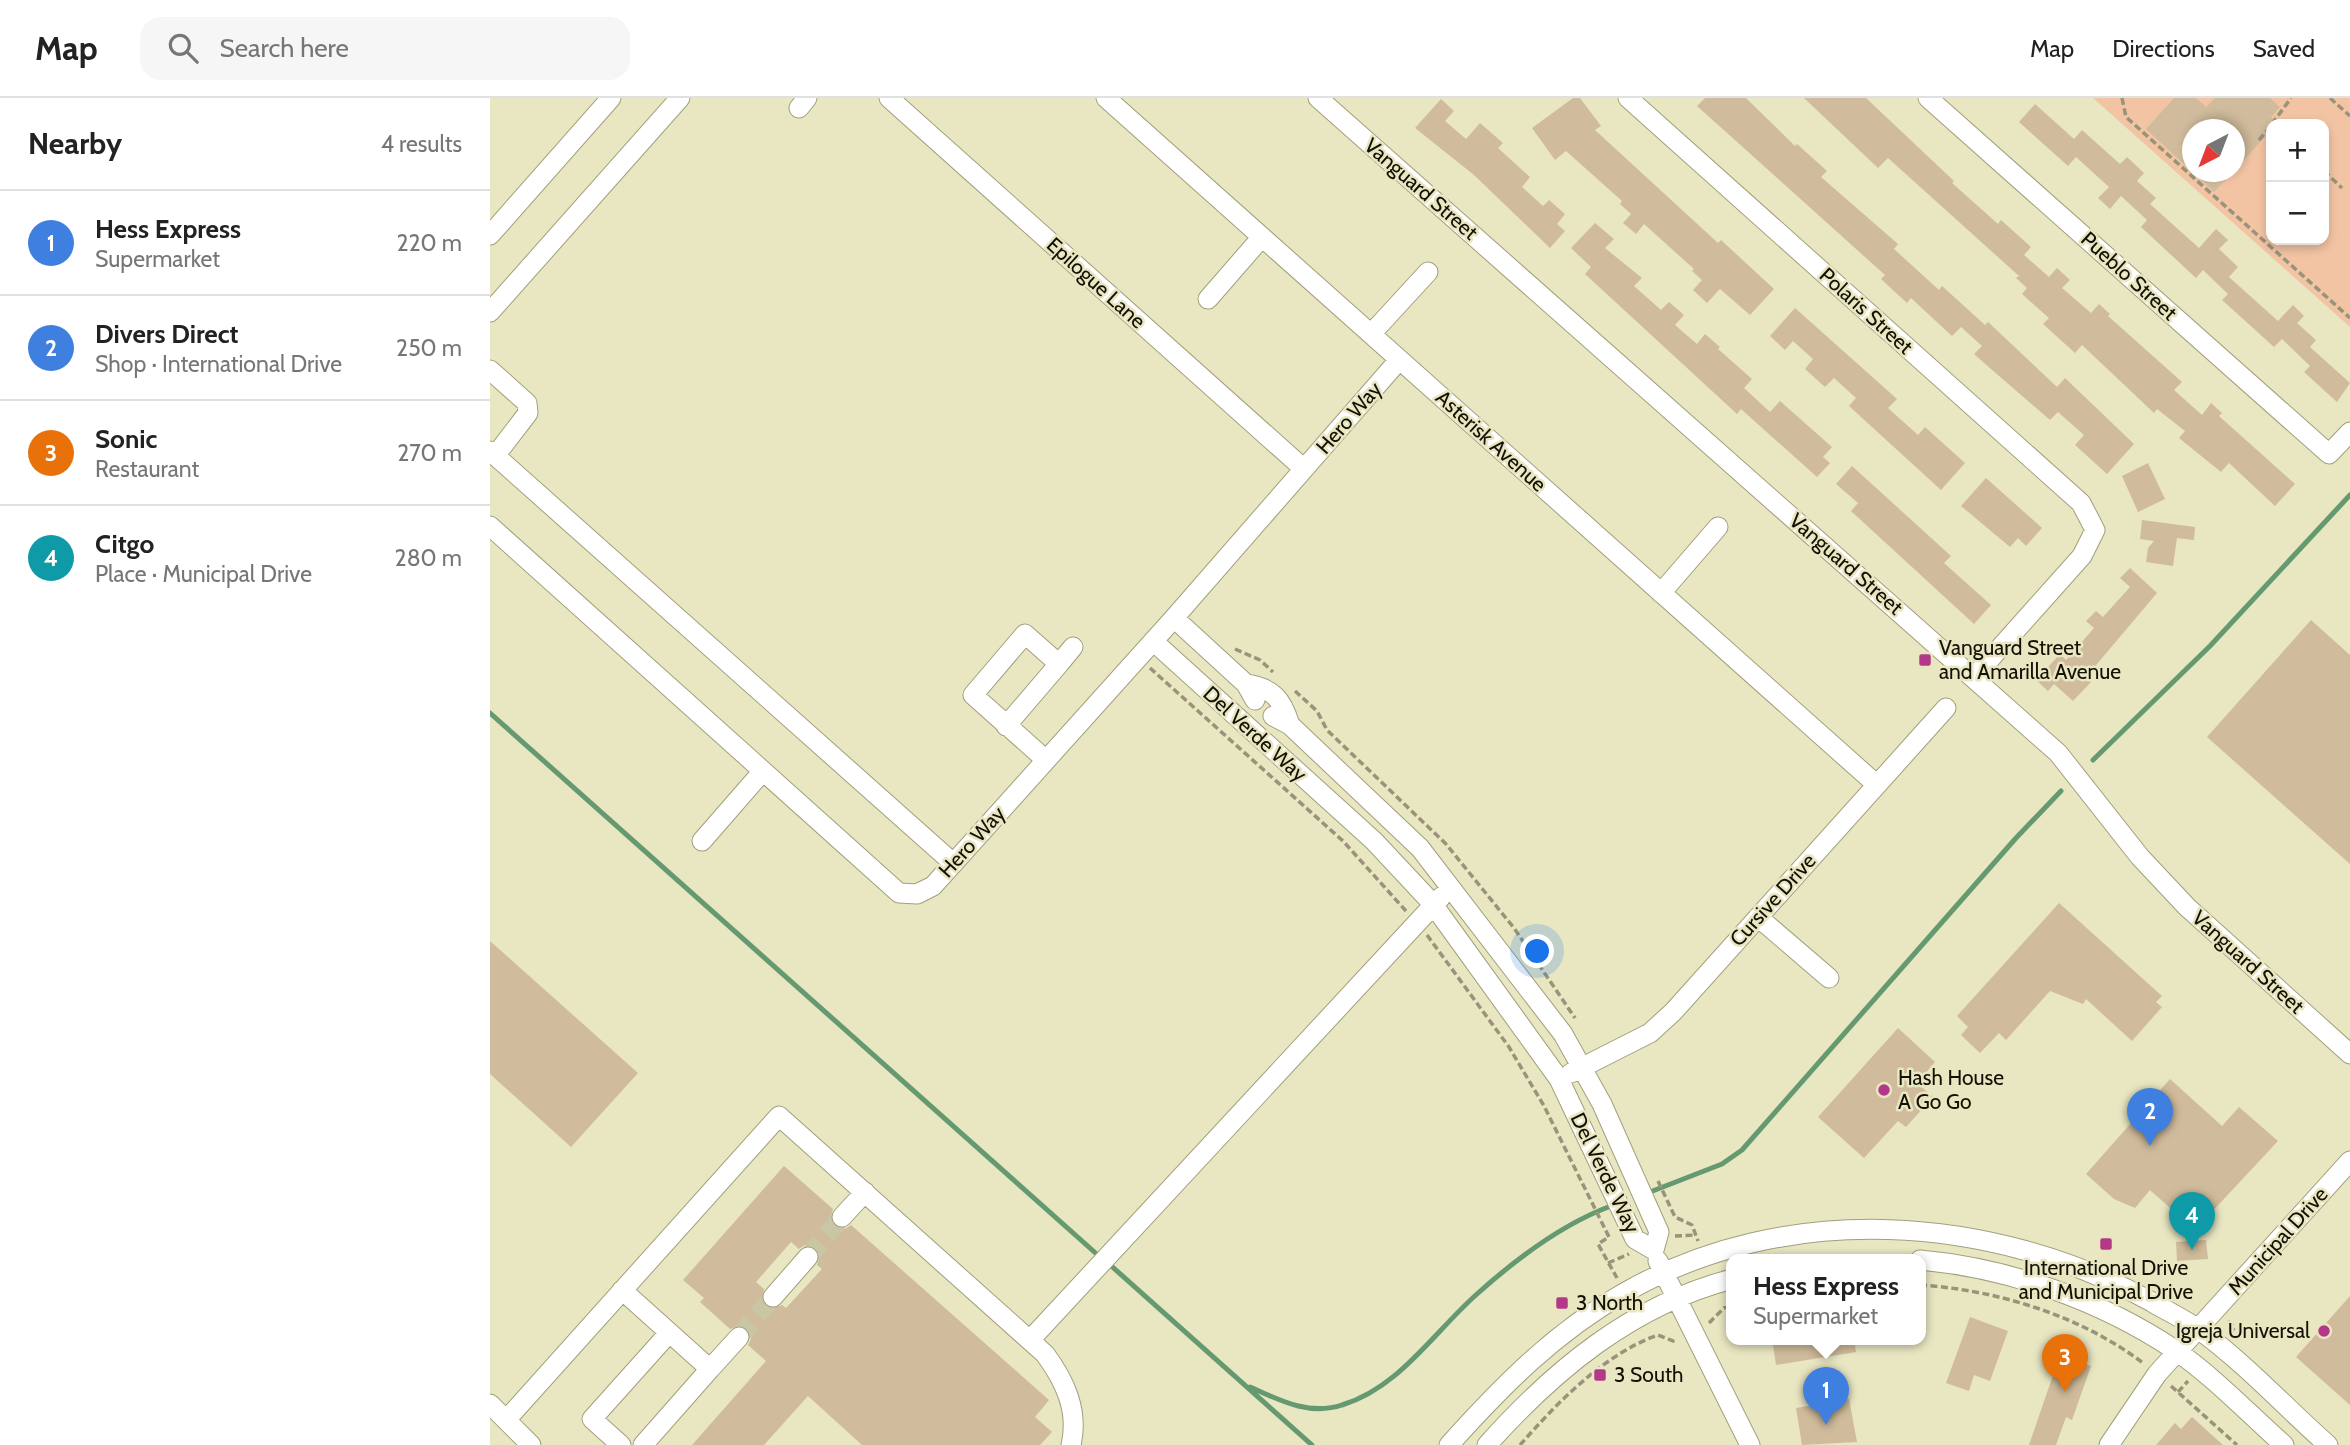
<!DOCTYPE html>
<meta charset="utf-8">
<style>
:root{--surface:#fff;--page:#f6f6f6;--text:#222;--muted:#767676;--line:#e0e0e0;--accent:#7c3aed}
body{margin:0;font-family:Cabin,sans-serif;background:var(--page);color:var(--text)}
.controls{position:absolute;right:21px;top:21px;display:grid;overflow:hidden;border-radius:14px;box-shadow:0 4px 10px #0003}
.controls button{width:63px;height:63px;display:grid;place-items:center;padding:0;border:0;border-bottom:2px solid var(--line);background:var(--surface);color:var(--text);font:35px sans-serif}
.compass{position:absolute;left:1692px;top:21px;width:63px;height:63px;border-radius:50%;background:var(--surface);box-shadow:0 4px 10px #0003;rotate:222deg}
.you{position:absolute;left:1048px;top:854px;width:24px;height:24px;margin:-18px;border:5px solid #fff;border-radius:50%;background:#1a73e8;box-shadow:0 0 0 10px #1a73e833}
.badge{display:grid;place-items:center;width:46px;height:46px;border-radius:50%;background:var(--accent);color:#fff;font-size:23px;font-weight:700}
.pin{position:absolute;translate:-50% -58px;filter:drop-shadow(0 2px 4px #0008)}
.pin::after{content:'';position:absolute;top:37px;width:24px;height:21px;background:inherit;clip-path:polygon(0 0,100% 0,50% 100%)}
.popup{position:absolute;left:1236px;top:1156px;width:200px;height:91px;box-sizing:border-box;display:grid;place-content:center;border-radius:14px;background:var(--surface);filter:drop-shadow(0 2px 5px #0005);font-size:23px;white-space:nowrap;color:var(--muted)}
.popup b{font-size:26px;color:var(--text)}
.popup::after{content:'';position:absolute;left:50%;top:100%;margin-left:-14px;border:14px solid transparent;border-top-color:var(--surface)}
.list{margin:0;padding:0;list-style:none}
h2{display:flex;justify-content:space-between;align-items:center;height:91px;margin:0;padding:0 28px;font-size:30px}
h2 small{font-size:23px;font-weight:400;color:var(--muted)}
.list li{display:grid;grid-template-columns:46px 1fr auto;gap:21px;align-items:center;box-sizing:border-box;height:105px;padding:0 28px;border-top:2px solid var(--line)}
.list b{display:block;font-size:26px;white-space:nowrap}
.list p{margin:0;font-size:23px;white-space:nowrap;color:var(--muted)}
.list em{font-size:23px;font-style:normal;color:var(--muted)}
.icon{flex:none;width:38px;height:38px;fill:none;stroke:currentColor;stroke-width:2;stroke-linecap:round;stroke-linejoin:round}
.map{position:relative;flex:none;width:1860px;height:1347px;overflow:hidden}
header{display:flex;align-items:center;gap:42px;box-sizing:border-box;height:98px;padding:0 35px;background:var(--surface);border-bottom:2px solid var(--line)}
header strong{font-size:33px}
nav{display:flex;gap:38px;margin-inline-start:auto;font-size:24px}
.search{width:490px;height:63px;background:var(--page);display:flex;align-items:center;gap:18px;box-sizing:border-box;padding:0 24px;border-radius:21px;color:var(--muted);font-size:26px}
main{display:flex}
aside{flex:1;background:var(--surface)}
.map>svg:first-child{display:block}
.green{fill:#f3c4a4;fill-rule:evenodd}
.lines{fill:none;stroke-linecap:round;stroke-linejoin:round}
.stream{stroke:#659a71;stroke-width:5}
.building{fill:#d0bc9c;fill-rule:evenodd}
.minor-tunnel{stroke:#c9c6a6;stroke-width:19;stroke-dasharray:19 10;stroke-linecap:butt}
.minor-casing{stroke:#a29f7c;stroke-width:21}
.path{stroke:#97947a;stroke-width:3.5;stroke-dasharray:7 3.5;stroke-linecap:butt}
.minor{stroke:#fff;stroke-width:19}
.poi-dot{fill:#b43888;stroke:#e9e6c2;stroke-width:2.5}
.labels{text-anchor:middle;stroke-width:5;stroke-linejoin:round;paint-order:stroke}
.street-label{font-size:21px;fill:#131105;stroke:#e9e6c2}
.poi-label{font-size:21px;fill:#131105;stroke:#e9e6c2;text-anchor:start}
</style>
<header>
<strong>Map</strong>
<div class="search"><svg class="icon" aria-label="search" viewBox="0 0 24 24"><circle cx="10" cy="10" r="6"/><path d="M15 15l6 6"/></svg>Search here</div>
<nav><a>Map</a><a>Directions</a><a>Saved</a></nav>
</header>
<main>
<aside>
<h2>Nearby<small>4 results</small></h2>
<ul class="list">
<li><span class="badge" style="background:#3f7fe0">1</span><div><b>Hess Express</b><p>Supermarket</p></div><em>220 m</em></li>
<li><span class="badge" style="background:#3f7fe0">2</span><div><b>Divers Direct</b><p>Shop · International Drive</p></div><em>250 m</em></li>
<li><span class="badge" style="background:#e8710a">3</span><div><b>Sonic</b><p>Restaurant</p></div><em>270 m</em></li>
<li><span class="badge" style="background:#0f9aa8">4</span><div><b>Citgo</b><p>Place · Municipal Drive</p></div><em>280 m</em></li>
</ul>
</aside>
<div class="map">
<svg width="1860" height="1347" viewBox="0 0 1860 1347">
<rect width="100%" height="100%" fill="#e9e6c2"/>
<path class="green" d="M1603,0H1860V229ZM1781,26H1834V142H1781ZM1702,32H1744V74H1702Z"/>
<g class="lines">
<path class="stream" d="M0,615L610,1159
M1603,662L1720,548L1860,397
M1160,1094L1232,1066L1252,1052L1526,740L1571,693
M618,1165L822,1347
M760,1289C789,1302 819,1318 852,1307C909,1290 944,1234 987,1196C1026,1161 1072,1126 1121,1108"/>
</g>
<path class="building" d="M1083,0H1090L1111,28L1105,32L1228,145L1231,142L1284,191L1260,217L1230,191L1217,205L1203,192L1212,182L1202,173L1204,171L1154,126L1146,136L1133,125L1141,116L1130,106L1132,103L1076,53L1065,62L1042,30Z
M1215,0H1256L1305,48L1307,46L1337,73L1331,79L1408,146L1404,151L1449,192L1452,188L1495,227L1498,224L1567,289L1575,280L1644,346L1617,376L1585,347L1594,337L1568,314L1560,322L1501,271L1484,256L1492,248L1471,229L1462,238L1421,200L1417,205L1391,181L1395,177L1207,8Z
M1314,0H1376L1464,83L1462,85L1508,126L1511,122L1541,149L1534,157L1559,179L1567,170L1580,182L1572,190L1601,215L1609,206L1620,216L1618,218L1692,284L1684,292L1712,317L1721,305L1732,315L1729,318L1805,386L1785,408L1739,365L1731,374L1689,340L1695,333L1667,311L1664,315L1592,247L1585,255L1553,226L1559,220L1532,196L1537,190L1526,180L1529,178L1398,60L1388,70Z
M1684,0H1706L1716,9L1725,0H1780L1790,9L1781,19L1787,25L1781,26V32L1745,72V32H1703V74H1743L1724,94L1656,31Z
M951,1L964,13L955,23L976,41L990,25L1013,45L1008,50L1040,79L1032,89L1053,108L1059,102L1075,116L1067,126L1075,133L1060,150L984,77L925,30Z
M1545,6L1584,41L1592,32L1630,66L1637,59L1654,75L1647,83L1666,100L1660,106L1709,150L1726,131L1738,142L1729,151L1748,169L1739,179L1788,223L1803,207L1814,218L1807,225L1826,242L1820,249L1860,285L1847,304L1814,274L1820,268L1792,241L1784,249L1732,202L1738,196L1713,172L1706,180L1651,129L1657,122L1631,98L1620,111L1608,100L1619,89L1586,59L1578,68L1529,24Z
M1105,125L1124,141L1115,150L1152,180L1144,188L1171,212L1179,204L1194,217L1185,227L1207,246L1215,236L1230,249L1228,251L1262,281L1254,290L1280,314L1290,303L1342,349L1333,359L1340,365L1327,379L1251,311L1247,316L1095,176L1101,169L1081,150Z
M1305,210L1407,301L1398,310L1428,337L1435,329L1475,365L1451,392L1359,308L1366,300L1344,280L1335,289L1315,271L1323,261L1303,243L1295,252L1280,238Z
M1658,365L1675,401L1648,414L1632,378Z
M1362,368L1461,458L1454,465L1501,507L1484,526L1361,413L1368,405L1346,386Z
M1496,380L1552,430L1536,448L1528,440L1520,449L1471,408Z
M1652,422L1705,429L1704,442L1687,440L1683,468L1656,464L1658,450L1664,443L1650,441Z
M1640,470L1667,495L1596,579L1601,584L1583,603L1564,586L1558,593L1546,582L1570,556L1576,562L1604,530L1596,523L1606,513L1613,519L1640,489L1630,480Z
M1821,522L1860,557V766L1717,639Z
M1569,805L1672,898L1666,904L1672,909L1642,943L1596,901L1593,906L1560,893L1516,942L1509,935L1490,955L1471,937L1478,929L1467,918Z
M0,843L148,975L81,1049L0,976Z
M1408,930L1445,964L1427,985L1443,999L1416,1029L1408,1023L1374,1060L1328,1019Z
M1680,981L1732,1028L1749,1009L1788,1043L1705,1132L1660,1092L1645,1110L1624,1101L1596,1076Z
M294,1068L343,1111L340,1122L344,1128L355,1131L361,1127L559,1302L545,1319L562,1334L550,1347H372L318,1298L274,1347H202L276,1263L258,1247L261,1241L258,1230L251,1227L240,1231L210,1204L214,1200L193,1182ZM301,1144L309,1151L315,1147L326,1149L330,1156L327,1167L332,1171L296,1210L292,1207L280,1211L272,1204L274,1191L266,1184Z
M1716,1142L1718,1161L1687,1163L1686,1144Z
M1860,1198V1307L1806,1259Z
M1480,1219L1518,1233L1500,1283L1484,1277L1479,1293L1456,1285Z
M1282,1241H1364L1366,1254L1286,1267Z
M1570,1257L1601,1268L1582,1322L1576,1319L1566,1347H1539Z
M1359,1301L1367,1344L1312,1347L1306,1310Z
M1702,1319L1733,1347H1666L1685,1325L1691,1331Z"/>
<g class="lines">
<path class="minor-tunnel" d="M318,1159L352,1119
M249,1239L283,1199"/>
<g class="minor-casing">
<path id="minor" d="M399,0L814,371
M616,0L1387,687
M828,0L1568,655L1650,759L1697,809L1860,956
M1138,0L1591,405L1605,432L1592,458L1484,579
M1438,0L1839,356L1860,334
M309,10L317,0
M0,137L121,0
M718,201L772,139
M0,214L190,0
M881,236L938,174
M0,272L37,305L38,315L5,358
M0,353L463,765
M0,428L409,795L427,796L443,788L684,520L909,262
M1171,495L1228,429
M684,520L756,586L765,602
M663,543L884,743L942,805L1069,981L1145,1141L1164,1152
M569,566L583,549
M756,586C783,590 792,601 800,627
M783,618L800,627L930,750L1073,936L1112,1006L1169,1134L1164,1152
M516,628L569,566L535,536L483,597L556,662
M212,743L273,673
M1268,819L1339,880
M1081,975L1160,935L1183,914L1456,610
M352,1119L375,1094
M1430,1162C1519,1170 1610,1202 1685,1252C1724,1279 1758,1315 1794,1347
M1168,1163L1260,1347
M132,1192L220,1271L153,1347
M283,1199L318,1159
M540,1242L951,799
M220,1271L249,1239
M0,1306L41,1347
M17,1321L289,1018L555,1256C575,1283 589,1313 581,1347
M131,1347L102,1321L179,1235
M959,1347C1012,1288 1065,1234 1134,1195C1296,1102 1502,1116 1662,1204C1677,1213 1694,1221 1708,1231C1754,1264 1795,1309 1838,1347
M997,1347C1064,1272 1142,1207 1242,1181
M1619,1347L1667,1276L1860,1063"/>
</g>
<path class="path" d="M1632,0L1636,19L1860,220
M1840,0L1860,18
M1782,26L1801,0
M1769,42L1781,28
M1834,73L1852,90
M745,551L770,562L783,574
M660,570L853,743L916,813
M805,593L827,613L837,632L956,746L1024,830L1085,920
M937,837L1019,949L1054,1008L1119,1139L1108,1146L1127,1180
M1168,1083L1185,1119L1202,1127L1208,1143
M1185,1138L1205,1137
M1118,1165L1139,1156
M1430,1187C1508,1192 1591,1218 1653,1265
M1738,1223L1745,1229L1740,1235
M1219,1225L1234,1210L1242,1208
M1681,1288L1747,1347
M1688,1294L1698,1283
M1030,1347C1067,1305 1114,1256 1168,1237L1183,1243L1187,1241"/>
<use href="#minor" class="minor"/>
</g>
<g class="poi-dot">
<rect x="1428" y="555" width="14" height="14" rx="3.5"/>
<circle cx="1394" cy="992" r="7"/>
<rect x="1609" y="1139" width="14" height="14" rx="3.5"/>
<rect x="1065" y="1198" width="14" height="14" rx="3.5"/>
<circle cx="1834" cy="1233" r="7"/>
<rect x="1103" y="1270" width="14" height="14" rx="3.5"/>
</g>
<g class="labels">
<g class="street-label">
<text transform="translate(931 91) rotate(41)" y="7">Vanguard Street</text>
<text transform="translate(1639 178) rotate(42)" y="7">Pueblo Street</text>
<text transform="translate(606 185) rotate(42)" y="7">Epilogue Lane</text>
<text transform="translate(1376 213) rotate(42)" y="7">Polaris Street</text>
<text transform="translate(859 320) rotate(-49)" y="7">Hero Way</text>
<text transform="translate(1001 343) rotate(42)" y="7">Asterisk Avenue</text>
<text transform="translate(1356 466) rotate(41)" y="7">Vanguard Street</text>
<text transform="translate(765 636) rotate(42)" y="7">Del Verde Way</text>
<text transform="translate(482 744) rotate(-48)" y="7">Hero Way</text>
<text transform="translate(1283 802) rotate(-48)" y="7">Cursive Drive</text>
<text transform="translate(1758 864) rotate(42)" y="7">Vanguard Street</text>
<text transform="translate(1115 1075) rotate(64)" y="7">Del Verde Way</text>
<text transform="translate(1788 1143) rotate(-48)" y="7">Municipal Drive</text>
</g>
<g class="poi-label">
<text x="1449" y="557">Vanguard Street<tspan x="1449" dy="24">and Amarilla Avenue</tspan></text>
<text x="1408" y="987">Hash House<tspan x="1408" dy="24">A Go Go</tspan></text>
<text x="1616" y="1177" text-anchor="middle">International Drive<tspan x="1616" dy="24">and Municipal Drive</tspan></text>
<text x="1086" y="1212">3 North</text>
<text x="1820" y="1240" text-anchor="end">Igreja Universal</text>
<text x="1124" y="1284">3 South</text>
</g>
</g>
</svg>
<div class="controls">
<button>+</button>
<button>−</button>
</div>
<svg class="compass" viewBox="-18 -18 36 36"><path d="M0-13l5 13h-10z" fill="#e53935"/><path d="M0 13l5-13h-10z" fill="#767676"/></svg>
<div class="you"></div>
<div class="pin badge" style="left:1336px;top:1327px;background:#3f7fe0">1</div>
<div class="popup"><b>Hess Express</b>Supermarket</div>
<div class="pin badge" style="left:1660px;top:1048px;background:#3f7fe0">2</div>
<div class="pin badge" style="left:1575px;top:1294px;background:#e8710a">3</div>
<div class="pin badge" style="left:1702px;top:1152px;background:#0f9aa8">4</div>
</div>
</main>
